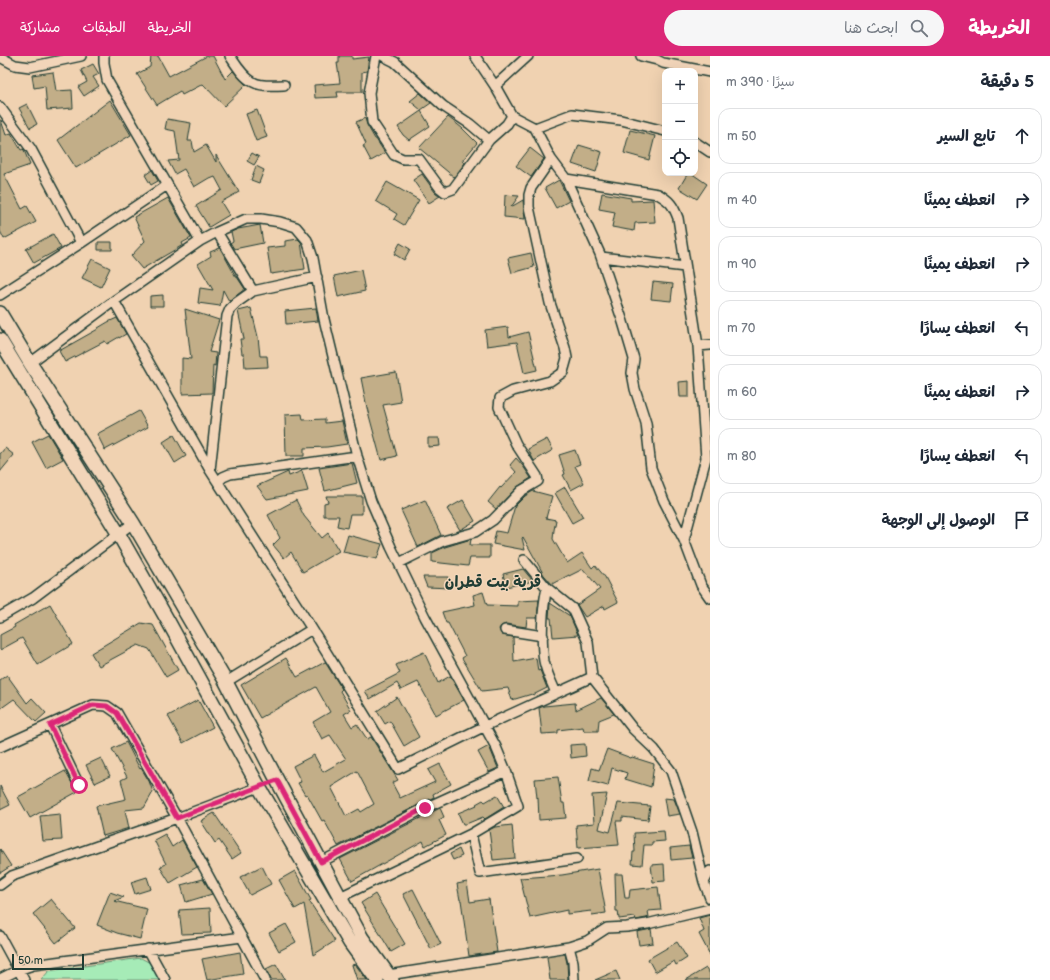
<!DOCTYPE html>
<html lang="ar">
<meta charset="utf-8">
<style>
:root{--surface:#fff;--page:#f6f6f7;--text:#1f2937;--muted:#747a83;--line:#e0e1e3;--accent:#db2777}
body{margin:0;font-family:"Balsamiq Sans","Playpen Sans Arabic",sans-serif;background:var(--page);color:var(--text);direction:rtl}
.controls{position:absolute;right:12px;top:12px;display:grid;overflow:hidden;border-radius:8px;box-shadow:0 4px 16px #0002}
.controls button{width:36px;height:36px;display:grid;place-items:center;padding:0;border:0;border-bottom:1px solid var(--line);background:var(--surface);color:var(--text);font:20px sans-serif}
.scale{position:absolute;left:12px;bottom:10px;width:72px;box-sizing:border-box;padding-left:4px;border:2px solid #1f3d34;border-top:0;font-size:11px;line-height:14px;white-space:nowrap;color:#1f3d34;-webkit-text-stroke:3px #f2d5b9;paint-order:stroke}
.stop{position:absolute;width:12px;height:12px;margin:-9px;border:3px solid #db2777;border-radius:50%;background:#fff}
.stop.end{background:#db2777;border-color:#fff;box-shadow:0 1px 4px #0008}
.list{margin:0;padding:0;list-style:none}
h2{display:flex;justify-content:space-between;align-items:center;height:52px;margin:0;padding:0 16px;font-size:17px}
h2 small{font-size:13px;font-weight:400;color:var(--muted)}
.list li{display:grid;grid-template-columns:26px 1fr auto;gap:12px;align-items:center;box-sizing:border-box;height:56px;margin:0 8px 8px;padding:0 8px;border:1px solid var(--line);border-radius:12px}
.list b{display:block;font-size:15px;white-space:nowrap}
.list em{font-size:13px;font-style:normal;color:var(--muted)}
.icon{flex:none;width:22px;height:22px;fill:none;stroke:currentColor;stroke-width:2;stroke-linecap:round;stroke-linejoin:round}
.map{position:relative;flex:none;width:710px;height:924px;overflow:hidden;direction:ltr}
header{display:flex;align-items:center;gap:24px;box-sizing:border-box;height:56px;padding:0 20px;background:var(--accent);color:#fff}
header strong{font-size:19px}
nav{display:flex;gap:22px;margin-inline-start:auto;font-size:14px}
.search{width:280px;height:36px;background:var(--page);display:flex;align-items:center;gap:10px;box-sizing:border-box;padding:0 14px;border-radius:22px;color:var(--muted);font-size:15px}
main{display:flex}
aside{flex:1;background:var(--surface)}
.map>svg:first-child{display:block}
.green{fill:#a6ebb7;stroke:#629476}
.building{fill:#c2ae88;stroke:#1f3d34;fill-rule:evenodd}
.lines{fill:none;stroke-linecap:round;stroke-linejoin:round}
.street-casing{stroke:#1f3d34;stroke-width:12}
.secondary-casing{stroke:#1f3d34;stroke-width:16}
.street{stroke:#f2d5b9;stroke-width:9}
.secondary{stroke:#f2d5b9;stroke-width:13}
.route{stroke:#db2777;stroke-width:5}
.labels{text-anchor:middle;stroke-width:3;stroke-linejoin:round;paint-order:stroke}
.district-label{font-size:15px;font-weight:bold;fill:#1f3d34;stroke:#f2d5b9}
</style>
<header>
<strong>الخريطة</strong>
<div class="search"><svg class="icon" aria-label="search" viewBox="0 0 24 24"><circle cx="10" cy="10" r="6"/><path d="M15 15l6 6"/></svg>ابحث هنا</div>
<nav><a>الخريطة</a><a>الطبقات</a><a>مشاركة</a></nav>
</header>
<main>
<aside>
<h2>5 دقيقة<small>سيرًا · 390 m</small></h2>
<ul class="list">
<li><svg class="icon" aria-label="ahead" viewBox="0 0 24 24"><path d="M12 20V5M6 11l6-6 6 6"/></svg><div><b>تابع السير</b></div><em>50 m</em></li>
<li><svg class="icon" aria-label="right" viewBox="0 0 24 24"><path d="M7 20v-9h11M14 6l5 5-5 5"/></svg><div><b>انعطف يمينًا</b></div><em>40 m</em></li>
<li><svg class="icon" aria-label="right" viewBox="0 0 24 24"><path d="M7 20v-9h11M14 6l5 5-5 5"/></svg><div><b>انعطف يمينًا</b></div><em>90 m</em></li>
<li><svg class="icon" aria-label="left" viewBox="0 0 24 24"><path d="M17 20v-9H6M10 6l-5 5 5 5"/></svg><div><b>انعطف يسارًا</b></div><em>70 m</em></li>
<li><svg class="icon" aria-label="right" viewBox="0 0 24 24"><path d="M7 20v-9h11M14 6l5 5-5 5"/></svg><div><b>انعطف يمينًا</b></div><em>60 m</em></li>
<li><svg class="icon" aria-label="left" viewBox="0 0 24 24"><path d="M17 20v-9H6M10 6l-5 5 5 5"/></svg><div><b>انعطف يسارًا</b></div><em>80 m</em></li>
<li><svg class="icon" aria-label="arrive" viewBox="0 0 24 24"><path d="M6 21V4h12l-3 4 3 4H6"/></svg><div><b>الوصول إلى الوجهة</b></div></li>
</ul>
</aside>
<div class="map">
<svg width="710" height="924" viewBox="0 0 710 924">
<rect width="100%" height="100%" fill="#f0d2b1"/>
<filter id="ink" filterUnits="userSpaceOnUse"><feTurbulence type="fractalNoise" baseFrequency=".025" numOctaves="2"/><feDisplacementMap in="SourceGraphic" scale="8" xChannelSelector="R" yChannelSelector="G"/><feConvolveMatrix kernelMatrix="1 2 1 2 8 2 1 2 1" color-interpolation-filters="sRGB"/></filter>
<g filter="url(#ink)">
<path class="green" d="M141,902L152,908L160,924H41L49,915Z"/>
<path class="building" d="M151,0H158L169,20L207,0H213L225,23L233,15L246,29L224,50L203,28L182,39L180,35L157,49L137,18L150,11Z
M339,0H352V3L369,1L367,15L362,16V36H337L338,41L315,42L314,29L340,27L337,7H339Z
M93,8L99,18L93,21L99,30L84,40L78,31L87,26L81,14Z
M53,16L56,35L72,34L73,52L47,54L45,30L34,32L32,19Z
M420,37L431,47L421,54L410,45Z
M110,44L131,79L76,112L58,84Z
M27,48L37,68L30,72L19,52Z
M257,54L267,81L256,85L246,58Z
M421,55L430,70L409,84L403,79L398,71Z
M448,61L462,72L477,87L462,105L465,107L454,121L419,92Z
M365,62L367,69L375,83H376L385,97L371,105L363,90L366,88L356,66Z
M167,63L191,67L188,85H192L194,96L206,89L216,106V99L239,136L221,146L229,159L209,171L196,150L222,134L215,121L210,123L209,122L194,131L184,113L175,118L168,105L179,104L175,75L165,73Z
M0,64H1L6,79L11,77L21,94L23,93L24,94L30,109L4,118L22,153L27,150L36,166L4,183L0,175Z
M630,74L655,80L649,104L624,97Z
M579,89L602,96L596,116L572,108Z
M530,92L544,103L531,121L516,110Z
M252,97L259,101L254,109L247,105Z
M256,110L264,114L259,127L251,124Z
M152,114L158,125L151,129L145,119Z
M688,117H691L707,128L697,143L679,132Z
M422,118L435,136L440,140L429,147L413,124Z
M559,124L569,145L556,152L545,132Z
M387,126L419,144L404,169L394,163L397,158L376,145Z
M602,137L631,142V145L653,144L655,166L635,167L634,175L612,171L615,156L599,153Z
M505,139L519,140L511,151L523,144L525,163L504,161Z
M168,142L191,182L182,187L183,189L142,213L131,200L145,185L134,161Z
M260,169L263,187L234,193L230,187L233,185L231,176L238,173Z
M53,178L61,192L34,207L26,193Z
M298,183L301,186L305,213L271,218L267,192L285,190V185Z
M98,186H112V194H98Z
M400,187L410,193L404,204L394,198Z
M220,192L236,221H237L245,233L229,245L223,234L220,250L198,247L200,232L213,234L198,208L211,200L210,196Z
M531,197L534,211L512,217L508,202Z
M92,203L110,212L101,231L82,222Z
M361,214L365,235L338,241L334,220Z
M653,226L673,228L671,245L651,243Z
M163,239V250H150V240Z
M251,252L258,281L260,300H267L268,311L245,312L244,298H242L240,283H244L238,255Z
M316,252L318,265L286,268L285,255Z
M185,253L219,264L209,296L216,297L215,310L213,309L212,337L182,338V302L191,303Z
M117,262L126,278L119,282V281L107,288L105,285L65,306L59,295L98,273V272L108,266Z
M508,271L509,281L528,276L537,314L524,317L517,286L487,290L485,274Z
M396,316L401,346L383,349L397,400L381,404L367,352L361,322Z
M689,325V341H680L679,326Z
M139,355L148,371L105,394L97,378Z
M302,358L303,364L325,363V367L342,365L347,388L327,391L304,392V400H286L285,359Z
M48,378L63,403L46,412L32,386Z
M174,379L186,400L175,407L163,386Z
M428,382H439L440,390L428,391Z
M547,383L553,394L534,405L528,393Z
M5,392L14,399L0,416V398Z
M575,394L580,408L575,410L584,427L571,434L563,419L565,418L559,399Z
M516,402L523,410L531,422L517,431L496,453L488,446L500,431L501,432L516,416L510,409Z
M352,407L357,427L325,435L319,412Z
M302,415L308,435L267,443L257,430L288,416L289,420Z
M565,431L583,461L572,467L555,437Z
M533,435L552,440L546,462L556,464L554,474L553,483L567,507L582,497L592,512L595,509L605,521L618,546L605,553L604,550L585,561L577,549L600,533L583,513L569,520V519L552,528L544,519L523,481L522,482L525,494L493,488L496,475L507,477L515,450L525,440Z
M326,440H362V458H350L347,472L337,470L339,460H324V447L328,446Z
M296,444L304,460L322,482L328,477L339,495L303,516L291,496L284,502L273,489L280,482L268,459Z
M425,444L441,479L418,491L401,454Z
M463,444L475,465L460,474L447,453Z
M348,479L382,488L377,503L343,496Z
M471,483L470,489H490V502H470L468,510L432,506V497L445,491Z
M523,513L533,525L506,531L503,518Z
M423,521H448L450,532L427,531Z
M483,536L487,549L518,550V545L539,544L537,562H527L526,571L506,568L501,570L499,573L502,579L513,581L514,606L536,602L538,615L540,614L547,632L533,639L532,638L512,644L508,632L482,635L462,602L465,600L448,567H446L442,556L475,549L473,539Z
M550,547L570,560L578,579L553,581L551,562H549Z
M50,548L73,588L38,609L22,582L0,594V579L15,571L14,569Z
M141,567L153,569L178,614L166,621L149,593L138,589L99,610L91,597Z
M424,596L438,627L450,620L464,644L436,659L418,626L401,634L397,627L370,643L365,635L400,617L396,609Z
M286,602L297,621L325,606L342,633L340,635L351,654L344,658L352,671L357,668L367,683L371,681L398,724L392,727L400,742L435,726L428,714L440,708L451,728L433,738L434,741L338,790L324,764L322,765L307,738L305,739L298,727L301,726L293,710L314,699L323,716L346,703L330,679L322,683L313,666L330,656L316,631L260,662L241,629ZM357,715L374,748L361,756L359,753L346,760L331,731Z
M7,619L27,647L32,642L46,657L36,666L14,643L0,653V624Z
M397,641L419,681L404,690L390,665L385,668L377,655Z
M601,642L614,658L599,664L598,675H584L583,671L558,674V677L542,678L539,652L544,650L575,647L576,654Z
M198,644L213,671L183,687L168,660Z
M126,686L140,713L141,712L149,725L153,736L144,752L125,754L129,772L103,780L96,750L126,743L121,724L127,721L112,693Z
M585,688L586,700L571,702L570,689Z
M489,690L498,712L489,716L478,696Z
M607,693L631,702L632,701L654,708L651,731L625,723L627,717L612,712L608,730L589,725L592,712L599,714Z
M101,702L110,720L95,727L86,709Z
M65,715L77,736L30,762L18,741Z
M558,721L562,747H564L566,762L539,764L538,741L537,742L535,723Z
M0,730L10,749L0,754Z
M607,738L599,773L610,776L618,747L650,750L648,764L622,761V765H616L619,789L578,792L576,769L594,767L592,739Z
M497,739L504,751L485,763L483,761L466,768H463L458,757L477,749L476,748L483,744L485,746Z
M664,742L674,743L680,758L667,760Z
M440,752L444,761L439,764L446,779L425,790L423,785L352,825L340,803Z
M214,757L241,797L232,803L219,784L215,787L201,765Z
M60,758L62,784L43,785L40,760Z
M512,769L515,802L493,804L489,774L495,771Z
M664,775L665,785L652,786V789H644L642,809L632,808L633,796H635L634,777Z
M165,778L172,791L182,784L197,811L170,827L160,811L166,808L154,784Z
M689,790L692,802L671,804L670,792Z
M0,793L11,810L0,817Z
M459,793L462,800L453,804L450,798Z
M664,808L665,825L653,826L651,809Z
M262,810L271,828L250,839L240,821Z
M598,813L606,857L592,859L591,855L567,858V854L530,862L520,822L562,819Z
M295,815L311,844L309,845L335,885L313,899L304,848L295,853L279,824Z
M615,818H622L625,842H629L630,834L658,831L661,854L648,855L649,861L646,862L636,864L635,861L619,863L618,855H616Z
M147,821L151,833L135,838L131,826Z
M203,823L212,838L186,846L181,829Z
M467,826L470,846L489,843L497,896L469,900L461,844H460L457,828Z
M413,833L441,888L431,893L403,838Z
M110,836L124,841L114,845L147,853L140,883L117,877L97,869Z
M375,838L405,888L391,896L361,847Z
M51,843L75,872L56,887L33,858Z
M210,852L211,877L182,878L179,854Z
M710,859V899L699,878L704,875L699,862Z
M286,868L296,886L279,895L269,877Z
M651,873L653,887L639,889L637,876Z
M677,886L687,902L676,909L674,905L655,916L648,903Z
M240,896L243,918L207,924L202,903Z
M565,898L567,907L568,924H550L547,901Z
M276,908L285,924H271L266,913Z
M355,908L367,924H357L352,909Z
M706,912L710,918V924H686Z
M616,915L620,924H595Z"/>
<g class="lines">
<g class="street-casing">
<path id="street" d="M104,0V7L107,24L200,185
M230,0C236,9 243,21 253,26C261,31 275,29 284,29
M376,0L369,37L372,66L394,99L403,103H419L440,132L445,136L453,133L489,84
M383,0L395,6L443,50L470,68L489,84L507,68L512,60L495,30L475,0
M641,0L657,4L663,7L710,16
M0,1L15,9L30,11L81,0
M495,30L528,0
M0,51L31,93L76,177L81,187L167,129
M512,60L535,72L551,103L566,123L600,198L623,266L634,303L632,317L635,333L646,367L651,412L664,445L684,484L701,529L710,542
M535,72L572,58L621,64L665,75
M695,86L710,96
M566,123L658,138C670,145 673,149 678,162L698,290L706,402L684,484
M217,176L253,235
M601,201L685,211
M0,239L81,187
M114,245L210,414L312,573L398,713L485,670L592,621
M698,290L710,289
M30,307L114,245L200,185L217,176L246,163H261L280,166L296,171L307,184L313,202L324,263L357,400L371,445L391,491L425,561L496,691L506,715L518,750L471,778L340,841
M210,414L227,260L230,253L236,247L253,235L317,221
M218,426L223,421L230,418L357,400
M524,504L547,532L573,553L588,586L592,621L633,673L654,693L671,715L692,776L704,826
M399,507L443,485L475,476L493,464L521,435L538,425L537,420L516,388L499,351L500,342L513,335L550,325L563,316L567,302L565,292L550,247L529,151V139L531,132L551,103
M547,532C542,552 541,585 544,605C546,616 552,627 556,637
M0,561L33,542L133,467
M505,574L543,580
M226,626L312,573
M50,669L79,729
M0,691L93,649L107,650L117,657L177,762L265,924
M471,778L480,817L577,803
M321,806L425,752L506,715
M710,815L704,826L710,842
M0,829L12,820L177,762L259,731
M0,880L24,924
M569,891L573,906L574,924
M148,893L165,924
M388,919L569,891L587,885L607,872L627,871L647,868L710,853
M0,923L18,914L33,909L242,881"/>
</g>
<g class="secondary-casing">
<path id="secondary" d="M0,257L30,307L133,467L226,626L277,724L362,882L392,924
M0,284L118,477L168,565L259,731L350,887L377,924"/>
</g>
<use href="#street" class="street"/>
<use href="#secondary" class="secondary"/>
</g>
</g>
<g class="lines" filter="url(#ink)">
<path class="route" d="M79,729L50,669L93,649L107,650L117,657L177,762L277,724L321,806L425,752"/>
</g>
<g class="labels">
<g class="district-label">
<text x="493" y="531">قرية بيت قطران</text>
</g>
</g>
</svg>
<div class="controls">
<button>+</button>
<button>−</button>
<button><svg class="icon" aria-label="locate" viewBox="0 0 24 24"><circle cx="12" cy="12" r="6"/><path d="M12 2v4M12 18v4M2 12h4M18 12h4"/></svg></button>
</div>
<div class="scale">50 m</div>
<div class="stop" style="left:79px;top:729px"></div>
<div class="stop end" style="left:425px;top:752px"></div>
</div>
</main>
